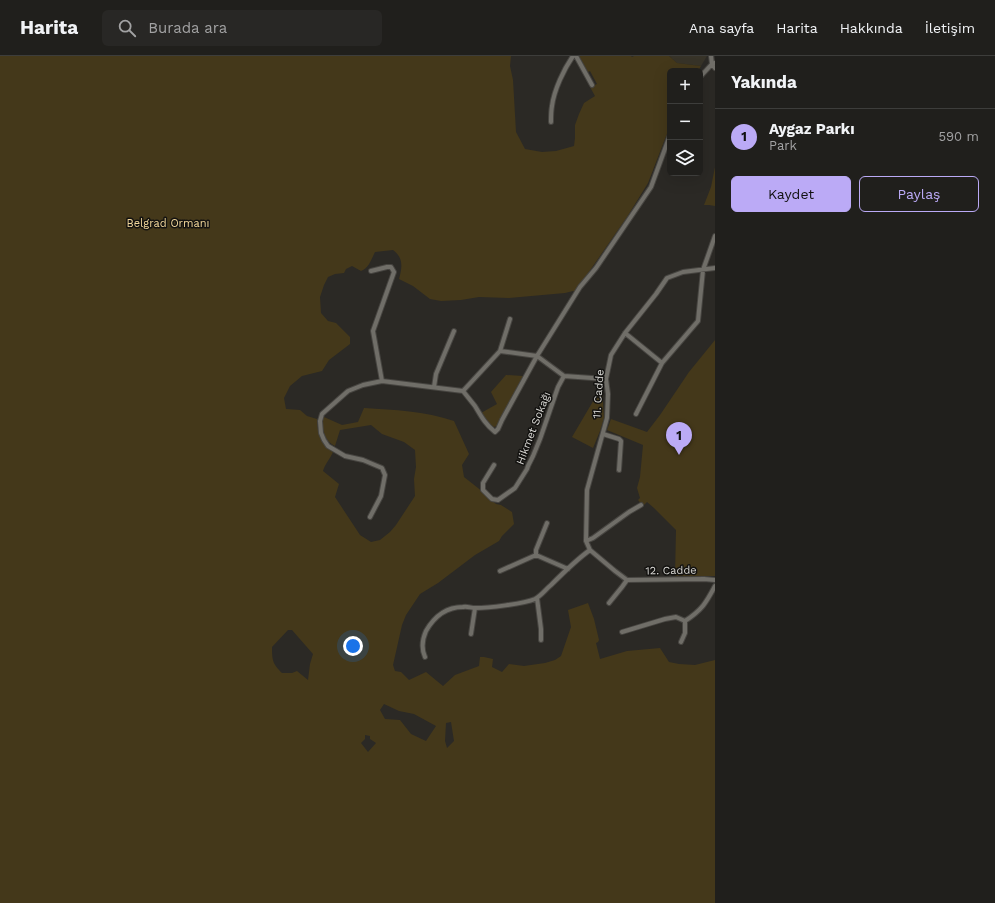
<!DOCTYPE html>
<html lang="tr">
<meta charset="utf-8">
<style>
:root{--surface:#201f1c;--page:#282725;--text:#f1f3f6;--muted:#a2a2a3;--line:#3d3d3b;--accent:#bbaaf6}
body{margin:0;font-family:"Work Sans",sans-serif;background:var(--page);color:var(--text)}
.controls{position:absolute;right:12px;top:12px;display:grid;overflow:hidden;border-radius:6px;box-shadow:0 4px 16px #0002}
.controls button{width:36px;height:36px;display:grid;place-items:center;padding:0;border:0;border-bottom:1px solid var(--line);background:var(--surface);color:var(--text);font:20px sans-serif}
.you{position:absolute;left:353px;top:590px;width:14px;height:14px;margin:-10px;border:3px solid #fff;border-radius:50%;background:#1a73e8;box-shadow:0 0 0 6px #1a73e833}
.badge{display:grid;place-items:center;width:26px;height:26px;border-radius:50%;background:var(--accent);color:#111;font-size:13px;font-weight:700}
.pin{position:absolute;translate:-50% -33px;filter:drop-shadow(0 1px 2px #0008)}
.pin::after{content:'';position:absolute;top:21px;width:14px;height:12px;background:inherit;clip-path:polygon(0 0,100% 0,50% 100%)}
.list{margin:0;padding:0;list-style:none}
h2{display:flex;justify-content:space-between;align-items:center;height:52px;margin:0;padding:0 16px;font-size:17px}
h2 small{font-size:13px;font-weight:400;color:var(--muted)}
.list li{display:grid;grid-template-columns:26px 1fr auto;gap:12px;align-items:center;box-sizing:border-box;height:56px;padding:0 16px;border-top:1px solid var(--line)}
.list b{display:block;font-size:15px;white-space:nowrap}
.list p{margin:0;font-size:13px;white-space:nowrap;color:var(--muted)}
.list em{font-size:13px;font-style:normal;color:var(--muted)}
.actions{display:flex;gap:8px;padding:12px 16px}
.actions a{flex:1;padding:9px 0;border:1px solid var(--accent);border-radius:6px;text-align:center;font-size:14px;color:var(--accent)}
.actions .main{background:var(--accent);color:#111}
.icon{flex:none;width:22px;height:22px;fill:none;stroke:currentColor;stroke-width:2;stroke-linecap:round;stroke-linejoin:round}
.map{position:relative;flex:none;width:715px;height:847px;overflow:hidden}
header{display:flex;align-items:center;gap:24px;box-sizing:border-box;height:56px;padding:0 20px;background:var(--surface);border-bottom:1px solid var(--line)}
header strong{font-size:19px}
nav{display:flex;gap:22px;margin-inline-start:auto;font-size:14px}
.search{width:280px;height:36px;background:var(--page);display:flex;align-items:center;gap:10px;box-sizing:border-box;padding:0 14px;border-radius:6px;color:var(--muted);font-size:15px}
main{display:flex}
aside{flex:1;background:var(--surface)}
.map>svg:first-child{display:block}
.built{fill:#373328}
.green{fill:#44381a;fill-rule:evenodd}
.lines{fill:none;stroke-linecap:round;stroke-linejoin:round}
.street-casing{stroke:#474541;stroke-width:6}
.street{stroke:#706e68;stroke-width:4}
.labels{text-anchor:middle;stroke-width:3;stroke-linejoin:round;paint-order:stroke}
.park-label{font-size:11px;fill:#f2d79b;stroke:#131210}
.street-label{font-size:11px;fill:#d8d7d3;stroke:#131210}
</style>
<header>
<strong>Harita</strong>
<div class="search"><svg class="icon" aria-label="search" viewBox="0 0 24 24"><circle cx="10" cy="10" r="6"/><path d="M15 15l6 6"/></svg>Burada ara</div>
<nav><a>Ana sayfa</a><a>Harita</a><a>Hakkında</a><a>İletişim</a></nav>
</header>
<main>
<div class="map">
<svg width="715" height="847" viewBox="0 0 715 847">
<rect width="100%" height="100%" fill="#2b2925"/>
<path class="built" d="M669,0H707L701,10L677,7Z"/>
<path class="green" d="M0,0H511L510,10L513,24L516,76L525,93L542,96L556,95L574,90L575,82V69L579,58L584,47L595,40L590,31L597,28L590,15L588,16L579,0H631L632,1L634,0H669L677,7L701,10L698,15H670V70L648,127L627,161L575,236L573,235L565,237L509,242L479,241L461,244L441,245L430,243L413,230L399,223C402,212 404,202 393,194L375,196C371,204 369,212 361,215L352,210L346,213L344,217L335,218L328,221L324,229L320,241L321,257L328,265L336,267L350,281V288L329,304L322,315L302,320L290,330L284,342L286,353L300,354L307,360L317,363C318,380 319,385 333,396C330,403 325,408 323,415L339,428L335,441L360,479L371,486L380,484L390,476L396,469L415,440L414,423L416,411L415,394L404,386L382,378L371,369L340,374L335,390C325,386 322,373 322,363L324,361L342,369L358,366L364,352C394,354 425,355 454,365L469,398L462,409L464,421L478,432L496,448L501,449L512,456L514,468L502,480L499,485L475,499L438,527L420,538L406,559L402,569L393,609L395,615L401,616L409,624L426,616L443,630L455,619L479,610L480,601H484L493,603L492,611L502,616L509,608L524,610L545,607L555,604L561,600L571,571L568,554L588,547L594,563L599,584L598,586L596,587L600,603L627,595L660,592L669,606L679,608L695,609L715,604V847H0ZM288,574H292L313,598L310,608L308,624L297,615L292,617H282C273,608 272,605 272,591ZM384,648L399,655L414,658L436,670L426,685L411,678L400,664L385,663L380,654ZM451,666L454,685L447,692L445,685L446,667ZM365,679L370,680V683L376,687L368,696L361,687L365,683Z
M715,111V150L709,149H704L711,131Z
M715,284V520H675L676,474L654,452L647,446L643,450L638,444L640,442L637,432L640,421L643,389L607,374L611,363L647,376L660,359L689,316Z
M506,319L523,320L497,370L494,371L490,368L481,357L497,348L491,336Z
M602,330L604,362L600,375L593,392L572,381Z"/>
<g class="lines">
<g class="street-casing">
<path id="street" d="M576,0L592,29
M711,0L712,8L715,12
M700,21L712,8L715,7
M551,66C551,60 551,55 552,50C554,34 564,13 573,0
M371,215L387,211H391L394,216L373,275L382,325
M625,277L662,307
M500,295L537,300L564,320L606,323
M434,331L436,318L454,275
M463,335C467,340 471,345 475,350C481,360 485,368 495,376L498,373L502,364L537,300L580,231L596,212L651,131L670,79
M463,335L500,295L510,263
M636,358L662,307L698,265L703,214L715,180
M603,378L619,383L621,385L619,414
M494,409L483,427V434L492,443L498,444L515,432L527,413L528,410L533,400L540,383L558,331L564,320
M370,461L381,440L385,419L382,412L363,404L345,400L328,390L324,384L321,377L320,365L322,358L348,335L363,329L382,325L463,335
M547,467L536,494V499L568,513
M586,485L593,482L629,456L641,449
M500,515L536,499
M627,524L615,515L590,494L586,485L587,434L607,362L608,338L606,323L611,299L625,277L656,238L667,222L683,216L715,212
M627,524L704,523L715,524
M537,542L541,573V584
M609,547L622,531L627,524
M622,576L665,563L676,561L685,565C702,554 706,547 715,530
M471,578L475,552
M681,586L685,577V565
M425,601C421,592 422,584 426,575C434,561 446,551 463,551C467,550 471,552 475,552C488,552 523,548 535,543C541,540 546,533 551,529C563,517 576,504 590,494"/>
</g>
<use href="#street" class="street"/>
</g>
<g class="labels">
<g class="park-label">
<text x="168" y="171">Belgrad Ormanı</text>
</g>
<g class="street-label">
<text transform="translate(598 338) rotate(-86)" y="4">11. Cadde</text>
<text transform="translate(533 372) rotate(-69)" y="4">Hikmet Sokağı</text>
<text transform="translate(671 514) rotate(-1)" y="4">12. Cadde</text>
</g>
</g>
</svg>
<div class="controls">
<button>+</button>
<button>−</button>
<button><svg class="icon" aria-label="layers" viewBox="0 0 24 24"><path d="M12 4l9 5-9 5-9-5zM3 14l9 5 9-5"/></svg></button>
</div>
<div class="you"></div>
<div class="pin badge" style="left:679px;top:399px">1</div>
</div>
<aside>
<h2>Yakında<small></small></h2>
<ul class="list">
<li><span class="badge">1</span><div><b>Aygaz Parkı</b><p>Park</p></div><em>590 m</em></li>
</ul>
<div class="actions"><a class="main">Kaydet</a><a>Paylaş</a></div>
</aside>
</main>
